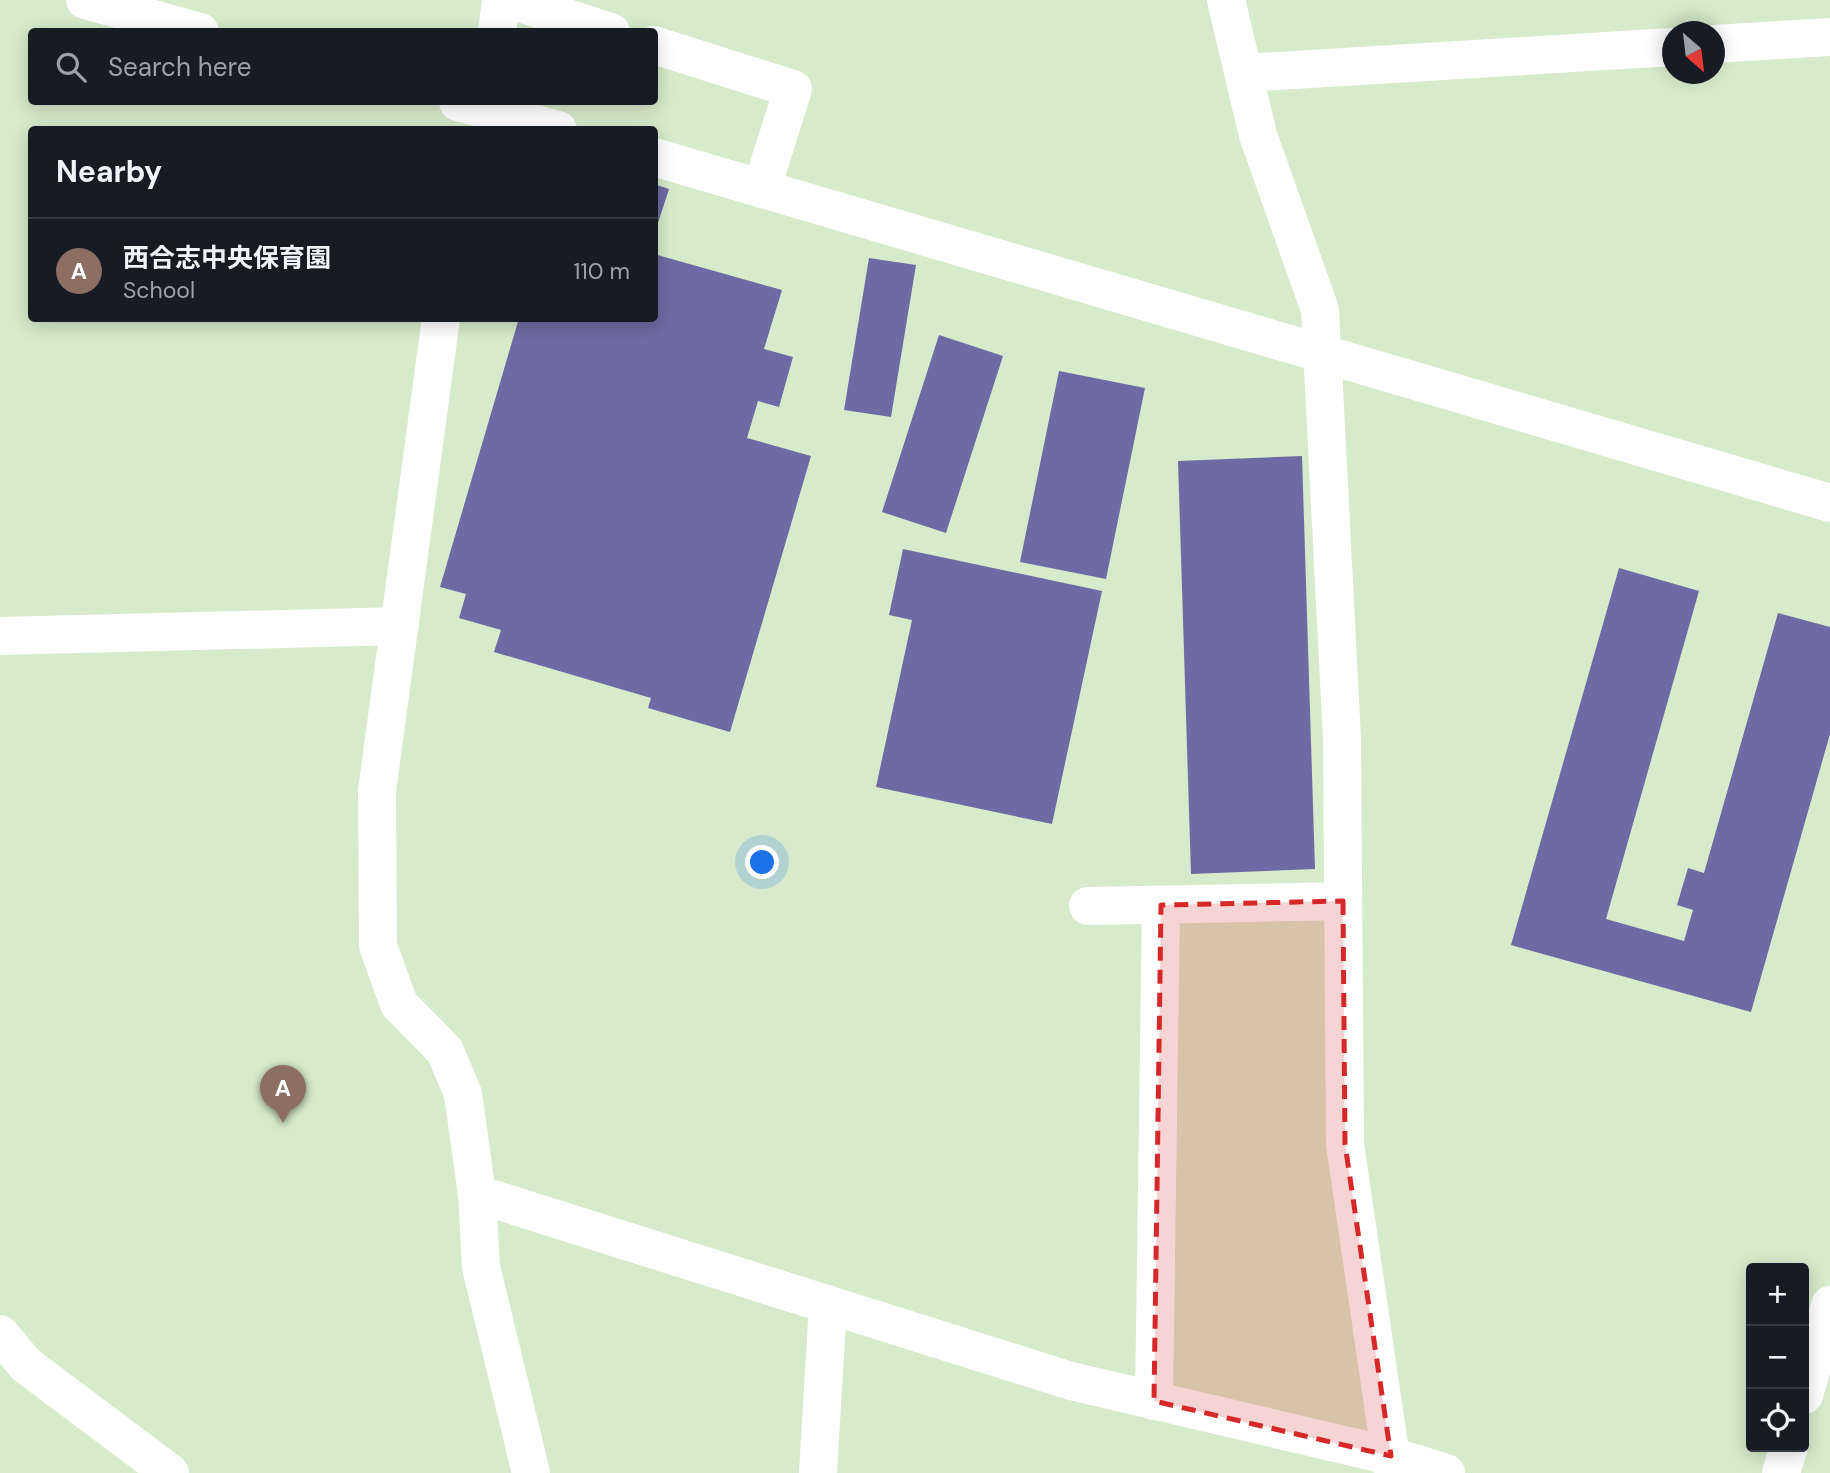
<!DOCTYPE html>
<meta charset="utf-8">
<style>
:root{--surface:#171b24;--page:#242831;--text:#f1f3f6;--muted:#9ea1a6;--line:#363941;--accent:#1a73e8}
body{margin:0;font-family:"DM Sans","Noto Sans JP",sans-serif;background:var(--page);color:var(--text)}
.controls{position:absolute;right:21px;bottom:21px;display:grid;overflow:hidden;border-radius:7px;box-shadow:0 4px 18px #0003}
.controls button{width:63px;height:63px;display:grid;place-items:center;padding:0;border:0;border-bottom:2px solid var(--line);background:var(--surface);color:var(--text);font:35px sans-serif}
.compass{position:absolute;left:1662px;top:21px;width:63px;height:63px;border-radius:50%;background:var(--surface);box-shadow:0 4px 18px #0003;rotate:152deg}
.you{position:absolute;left:763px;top:863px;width:24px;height:24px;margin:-18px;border:5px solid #fff;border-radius:50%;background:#1a73e8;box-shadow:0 0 0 10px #1a73e833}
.badge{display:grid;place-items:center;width:46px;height:46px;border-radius:50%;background:var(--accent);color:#fff;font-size:23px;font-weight:700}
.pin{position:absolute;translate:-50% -58px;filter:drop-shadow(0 2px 4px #0008)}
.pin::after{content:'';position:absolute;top:37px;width:24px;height:21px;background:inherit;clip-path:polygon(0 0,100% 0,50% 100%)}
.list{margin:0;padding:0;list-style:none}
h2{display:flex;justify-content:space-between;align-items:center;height:91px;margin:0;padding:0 28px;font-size:30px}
h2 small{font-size:23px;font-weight:400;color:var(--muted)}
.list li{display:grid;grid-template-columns:46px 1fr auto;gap:21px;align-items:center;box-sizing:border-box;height:105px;padding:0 28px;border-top:2px solid var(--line)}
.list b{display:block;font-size:26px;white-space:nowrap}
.list p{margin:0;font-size:23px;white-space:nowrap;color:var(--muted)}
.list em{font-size:23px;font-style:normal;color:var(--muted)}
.icon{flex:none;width:38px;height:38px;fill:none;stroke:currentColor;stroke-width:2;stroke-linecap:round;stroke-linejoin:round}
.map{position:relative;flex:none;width:1830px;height:1473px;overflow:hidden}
.search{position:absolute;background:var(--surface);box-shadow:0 4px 18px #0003;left:28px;top:28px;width:630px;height:77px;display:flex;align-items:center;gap:18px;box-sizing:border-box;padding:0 24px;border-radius:7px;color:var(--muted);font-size:26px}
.panel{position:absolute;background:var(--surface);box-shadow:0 4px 18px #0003;left:28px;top:126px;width:630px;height:196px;border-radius:7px}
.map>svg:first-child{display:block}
.building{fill:#6f6aa3}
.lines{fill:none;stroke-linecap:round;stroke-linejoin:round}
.street{stroke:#fff;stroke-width:38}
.marked{fill:#d62828;fill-opacity:0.2;stroke:#d62828;stroke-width:5;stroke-dasharray:14 9;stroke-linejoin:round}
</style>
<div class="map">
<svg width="1830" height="1473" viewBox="0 0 1830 1473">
<rect width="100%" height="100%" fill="#d7eacb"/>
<path class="building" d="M654,184L669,189L657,226H654Z
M654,254L782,290L764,349L793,357L779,407L758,401L747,438L811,456L730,732L648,708L651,698L494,652L501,630L459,618L466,594L440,587L519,318H654Z
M869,258L916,265L891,417L844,410Z
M939,335L1003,356L946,533L882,512Z
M1059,371L1145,388L1106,579L1020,562Z
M1302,456L1315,869L1191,874L1178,461Z
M903,549L1102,591L1052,824L876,787L912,620L889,615Z
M1619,568L1699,591L1606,919L1684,941L1693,910L1677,905L1688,868L1704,873L1778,613L1830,627V734L1751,1012L1511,945Z"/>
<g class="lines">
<path class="street" d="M85,0L200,32
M510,0L611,32
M1226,0L1258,135L1320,310L1342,739L1345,1144L1393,1473
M497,32L501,0
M1714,44L1830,37
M654,45L793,89L762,187
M1244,73L1672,47
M458,102L558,130
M654,157L1830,503
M441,318L377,791L378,946L399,1004L445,1051L463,1094L477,1194L481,1267L531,1473
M0,636L400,626
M1088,906L1343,901
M477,1194L1071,1381L1391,1456L1446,1473
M0,1334L26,1365L170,1473
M1804,1395L1830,1305
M1154,1401L1161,905
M818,1473L828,1304
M1781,1473L1789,1447"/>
</g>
<path class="marked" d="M1343,901L1345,1144L1391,1456L1154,1401L1161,905Z"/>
</svg>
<div class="controls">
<button>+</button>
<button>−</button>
<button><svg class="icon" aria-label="locate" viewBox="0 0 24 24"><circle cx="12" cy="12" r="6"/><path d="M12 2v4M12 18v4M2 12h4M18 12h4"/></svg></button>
</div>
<svg class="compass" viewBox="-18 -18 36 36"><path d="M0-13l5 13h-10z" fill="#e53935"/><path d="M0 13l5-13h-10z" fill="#9ea1a6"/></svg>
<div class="you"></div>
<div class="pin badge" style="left:283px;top:1123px;background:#8d6e63">A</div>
<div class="search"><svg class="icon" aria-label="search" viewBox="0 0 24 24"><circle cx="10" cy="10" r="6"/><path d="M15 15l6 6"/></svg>Search here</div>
<section class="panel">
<h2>Nearby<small></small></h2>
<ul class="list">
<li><span class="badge" style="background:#8d6e63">A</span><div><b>西合志中央保育園</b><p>School</p></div><em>110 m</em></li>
</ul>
</section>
</div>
